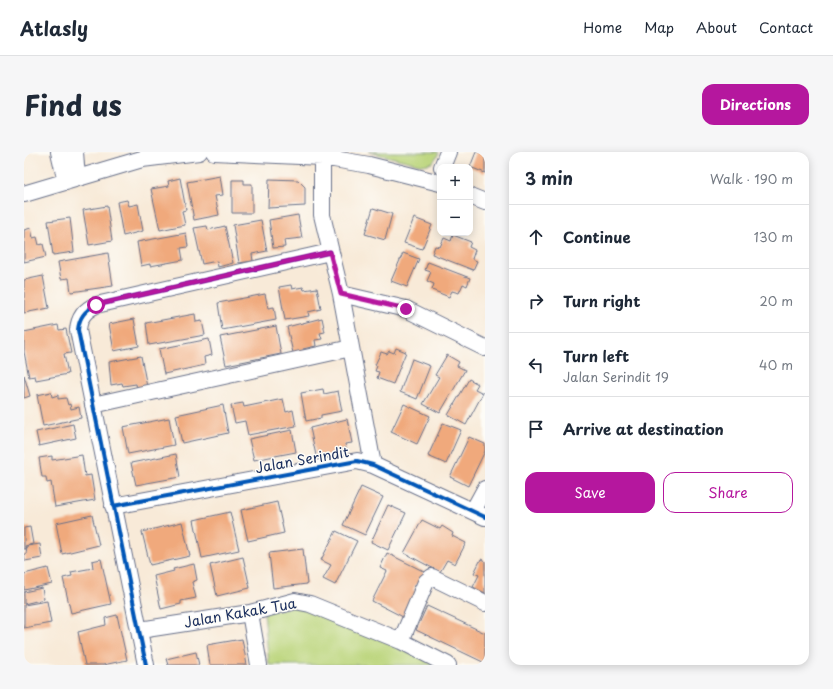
<!DOCTYPE html>
<meta charset="utf-8">
<style>
:root{--surface:#fff;--page:#f6f6f7;--text:#1f2937;--muted:#747a83;--line:#e0e1e3;--accent:#b5179e}
body{margin:0;font-family:"Playpen Sans",sans-serif;background:var(--page);color:var(--text)}
.controls{position:absolute;right:12px;top:12px;display:grid;overflow:hidden;border-radius:8px;box-shadow:0 2px 10px #0003}
.controls button{width:36px;height:36px;display:grid;place-items:center;padding:0;border:0;border-bottom:1px solid var(--line);background:var(--surface);color:var(--text);font:20px sans-serif}
.stop{position:absolute;width:12px;height:12px;margin:-9px;border:3px solid #b5179e;border-radius:50%;background:#fff}
.stop.end{background:#b5179e;border-color:#fff;box-shadow:0 1px 4px #0008}
.list{margin:0;padding:0;list-style:none}
h2{display:flex;justify-content:space-between;align-items:center;height:52px;margin:0;padding:0 16px;font-size:17px}
h2 small{font-size:13px;font-weight:400;color:var(--muted)}
.list li{display:grid;grid-template-columns:26px 1fr auto;gap:12px;align-items:center;box-sizing:border-box;height:64px;padding:0 16px;border-top:1px solid var(--line)}
.list b{display:block;font-size:15px;white-space:nowrap}
.list p{margin:0;font-size:13px;white-space:nowrap;color:var(--muted)}
.list em{font-size:13px;font-style:normal;color:var(--muted)}
.actions{display:flex;gap:8px;padding:12px 16px}
.actions a{flex:1;padding:9px 0;border:1px solid var(--accent);border-radius:12px;text-align:center;font-size:14px;color:var(--accent)}
.actions .main{background:var(--accent);color:#fff}
.icon{flex:none;width:22px;height:22px;fill:none;stroke:currentColor;stroke-width:2;stroke-linecap:round;stroke-linejoin:round}
.map{position:relative;flex:none;width:461px;height:513px;overflow:hidden;border-radius:12px}
header{display:flex;align-items:center;gap:24px;box-sizing:border-box;height:56px;padding:0 20px;background:var(--surface);border-bottom:1px solid var(--line)}
header strong{font-size:19px}
nav{display:flex;gap:22px;margin-inline-start:auto;font-size:14px}
.intro{display:flex;align-items:center;justify-content:space-between;box-sizing:border-box;height:96px;padding:0 24px}
h1{margin:0;font-size:28px}
.button{padding:10px 18px;border-radius:12px;background:var(--accent);color:#fff;font-size:14px;font-weight:700}
main{display:flex;gap:24px;padding:0 24px}
aside{flex:1;background:var(--surface);border-radius:12px;box-shadow:0 2px 10px #0003}
.map>svg:first-child{display:block}
.green{fill:#bad479;stroke:#6a826c}
.building{fill:#f0a97c}
.lines{fill:none;stroke-linecap:round;stroke-linejoin:round}
.minor-casing{stroke:#687089;stroke-width:18}
.minor{stroke:#fff;stroke-width:16}
.cycleway-casing{stroke:#fdfcf7;stroke-width:6}
.cycleway{stroke:#0057b8;stroke-width:4}
.route{stroke:#b5179e;stroke-width:5}
.labels{text-anchor:middle;stroke-width:3;stroke-linejoin:round;paint-order:stroke}
.street-label{font-size:14px;fill:#1b2f5e;stroke:#fdfcf7}
</style>
<header>
<strong>Atlasly</strong>
<nav><a>Home</a><a>Map</a><a>About</a><a>Contact</a></nav>
</header>
<div class="intro"><h1>Find us</h1><a class="button">Directions</a></div>
<main>
<div class="map">
<svg width="461" height="513" viewBox="0 0 461 513">
<rect width="100%" height="100%" fill="#fdfcf7"/>
<filter id="ink" filterUnits="userSpaceOnUse"><feTurbulence type="fractalNoise" baseFrequency=".025" numOctaves="2"/><feDisplacementMap in="SourceGraphic" scale="8" xChannelSelector="R" yChannelSelector="G"/><feConvolveMatrix kernelMatrix="1 2 1 2 8 2 1 2 1" color-interpolation-filters="sRGB"/></filter>
<filter id="wash" filterUnits="userSpaceOnUse"><feTurbulence type="fractalNoise" baseFrequency=".012" numOctaves="4" result="noise"/><feDisplacementMap in="SourceGraphic" scale="16" xChannelSelector="R" yChannelSelector="G"/><feGaussianBlur stdDeviation="0.9" result="paint"/><feColorMatrix in="noise" values="0 0 0 0 0 0 0 0 0 0 0 0 0 0 0 0 0 1.4 0 .05"/><feComposite in="paint" operator="in"/></filter>
<g filter="url(#wash)">
<rect width="100%" height="100%" fill="#f8ead8"/>
<path class="green" d="M345,0H414V3L408,11L399,13Z
M282,452L413,513H245L240,461Z"/>
<g id="blocks">
<path class="building" d="M452,0H461V21L446,15Z
M196,24L199,43L191,44L195,63L170,68L163,30Z
M156,26L162,58L158,59L161,73L136,78L127,37L145,34L144,29Z
M245,27L274,28L281,35V54L244,56Z
M208,28H220V32H228V61H208Z
M103,48L105,54L114,52L119,79L99,84L93,50Z
M83,54L88,89L65,93L59,58Z
M349,56L368,62L361,88L341,82Z
M274,63L278,86L260,88L261,95L249,96L245,68Z
M46,66L50,100L29,103L24,69Z
M390,66L408,73L398,97L380,91Z
M237,68L243,99L228,102L229,109L215,111L209,73Z
M183,74L184,78L201,74L209,111L194,115L193,109L178,112L170,76Z
M7,76L9,86L13,85L15,93L19,92L22,105L0,110V78Z
M162,81L164,95L157,96L159,108L126,114V112L117,114L113,90Z
M429,83L447,90L445,95L451,98L448,107L453,109L449,118L408,102L411,94L416,95L420,86L427,89Z
M84,101L89,134L47,140L45,126L37,127L34,110Z
M379,101L395,107L383,135L367,129Z
M404,110L446,126L443,134L439,132L435,141L428,139L425,145L408,138L410,132L403,129L407,120L401,118Z
M19,124L25,156L0,161V128Z
M267,133L268,137L279,135L280,138L293,136L297,157L284,160L285,164L261,168L255,135Z
M241,142L244,156L250,155L252,168L198,178L194,151Z
M171,162L172,170L178,169L181,183L125,193L122,171Z
M298,166L301,180L296,181L298,187L291,188L292,194L279,197L281,203L270,205L263,175Z
M110,167L115,194L90,199L85,172Z
M34,173L35,178L42,177L47,201L40,202L44,222L12,228L11,224L5,225L0,200V180Z
M252,174L257,202L202,213L196,185Z
M185,187L188,203L180,205L181,213L140,222L135,197Z
M372,196L382,200L369,232L353,226L355,220L351,219L353,214L351,213L357,200L363,202L365,199L370,201Z
M423,203L435,210L433,214L441,218L416,261L399,252L415,225L411,223Z
M117,204L123,235L113,237L112,232L99,234L98,231L87,233L85,210Z
M388,207L406,214L393,247L376,240Z
M0,223L6,244L0,246Z
M445,227L454,232L451,237L459,241L442,273L424,263Z
M299,237L300,242L314,239L318,259L297,263V266L282,269L277,241Z
M27,240L28,245L34,243V247L42,246L44,253L46,252L47,257L55,255L57,266L19,274L13,243Z
M259,247L262,260L269,258L272,274L224,283L221,269L211,271L207,253L219,251L220,255Z
M380,252L406,264L393,292L367,280Z
M199,253L204,281L158,291L152,263Z
M145,266L150,293L104,302L99,275Z
M323,267L328,291L321,292L322,297L309,301L310,304L293,308L286,276Z
M419,271L437,278L422,312L404,304Z
M49,272L52,286L15,294L12,280Z
M268,278L272,300L230,308L225,287Z
M445,285L461,292V299L444,334L426,325Z
M152,302L156,325L112,333L107,311Z
M58,303L61,324L67,323L71,348L31,355L27,330L23,331L22,325H18L15,306L28,304V308Z
M337,335L359,345L341,383L319,373Z
M253,350L260,381L224,389L217,358Z
M364,353L382,361L364,398L347,390Z
M206,360L215,398L178,406L170,368Z
M68,363L75,393L38,402L32,371Z
M398,368L416,377L418,374L429,381L428,384L442,391L431,412L423,408L416,420L380,401Z
M158,370L166,404L126,413L118,380Z
M6,375L9,392L1,394L2,397H0V376Z
M312,379L333,389L311,433L299,427L307,413L297,408Z
M16,392L18,406L1,409L0,402H2L3,394Z
M279,397L283,432L249,436L245,401Z
M363,401L403,421L396,434L392,432L389,438L394,440L381,466L348,449L363,419L356,416Z
M219,405L226,436L193,444L186,413Z
M77,407L87,452L47,461L39,426L48,424L47,420L69,416L68,409Z
M457,407L461,409V441L449,435L455,423L450,421Z
M170,412L173,428L168,430L172,446L157,449V452L137,457L130,424L150,419L149,417Z
M24,416L28,432L0,438V422Z
M18,436L20,447L0,452V440Z
M23,449L27,471L0,476V453Z
M403,454L461,481V511L392,478Z
M93,463L103,508L79,513H61L54,480L82,473L81,466Z
M218,487L223,513H186L183,493Z
M172,500L175,513H144L142,507Z"/>
</g>
</g>
<g filter="url(#ink)">
<use href="#blocks" fill-opacity="0" stroke="#687089" stroke-width="1"/>
<g class="lines">
<g class="minor-casing">
<path id="minor" d="M35,0L42,30
M51,0L53,26
M190,0L298,5L345,13L416,31
M298,5V63L317,142L349,313
M418,15L424,0
M0,42L118,7L175,0
M446,44L461,50
M317,142L382,157L461,196
M69,253L327,196
M89,354L333,309L349,313L461,365
M449,359L461,337
M226,461L235,513
M116,478L226,461L271,449L286,452L377,489L424,513
M377,489L402,430L408,425L461,451
M122,513L54,178C55,165 61,158 72,153L306,100"/>
</g>
<use href="#minor" class="minor"/>
<g class="cycleway-casing">
<path id="cycleway" d="M89,354L333,309L349,313L461,365
M122,513L54,178C55,165 61,158 72,153L306,100"/>
</g>
<use href="#cycleway" class="cycleway"/>
</g>
</g>
<g class="lines" filter="url(#ink)">
<path class="route" d="M72,153L306,100L317,142L382,157"/>
</g>
<g class="labels">
<g class="street-label">
<text transform="translate(278 308) rotate(-10)" y="5">Jalan Serindit</text>
<text transform="translate(216 461) rotate(-10)" y="5">Jalan Kakak Tua</text>
</g>
</g>
</svg>
<div class="controls">
<button>+</button>
<button>−</button>
</div>
<div class="stop" style="left:72px;top:153px"></div>
<div class="stop end" style="left:382px;top:157px"></div>
</div>
<aside>
<h2>3 min<small>Walk · 190 m</small></h2>
<ul class="list">
<li><svg class="icon" aria-label="ahead" viewBox="0 0 24 24"><path d="M12 20V5M6 11l6-6 6 6"/></svg><div><b>Continue</b></div><em>130 m</em></li>
<li><svg class="icon" aria-label="right" viewBox="0 0 24 24"><path d="M7 20v-9h11M14 6l5 5-5 5"/></svg><div><b>Turn right</b></div><em>20 m</em></li>
<li><svg class="icon" aria-label="left" viewBox="0 0 24 24"><path d="M17 20v-9H6M10 6l-5 5 5 5"/></svg><div><b>Turn left</b><p>Jalan Serindit 19</p></div><em>40 m</em></li>
<li><svg class="icon" aria-label="arrive" viewBox="0 0 24 24"><path d="M6 21V4h12l-3 4 3 4H6"/></svg><div><b>Arrive at destination</b></div></li>
</ul>
<div class="actions"><a class="main">Save</a><a>Share</a></div>
</aside>
</main>
